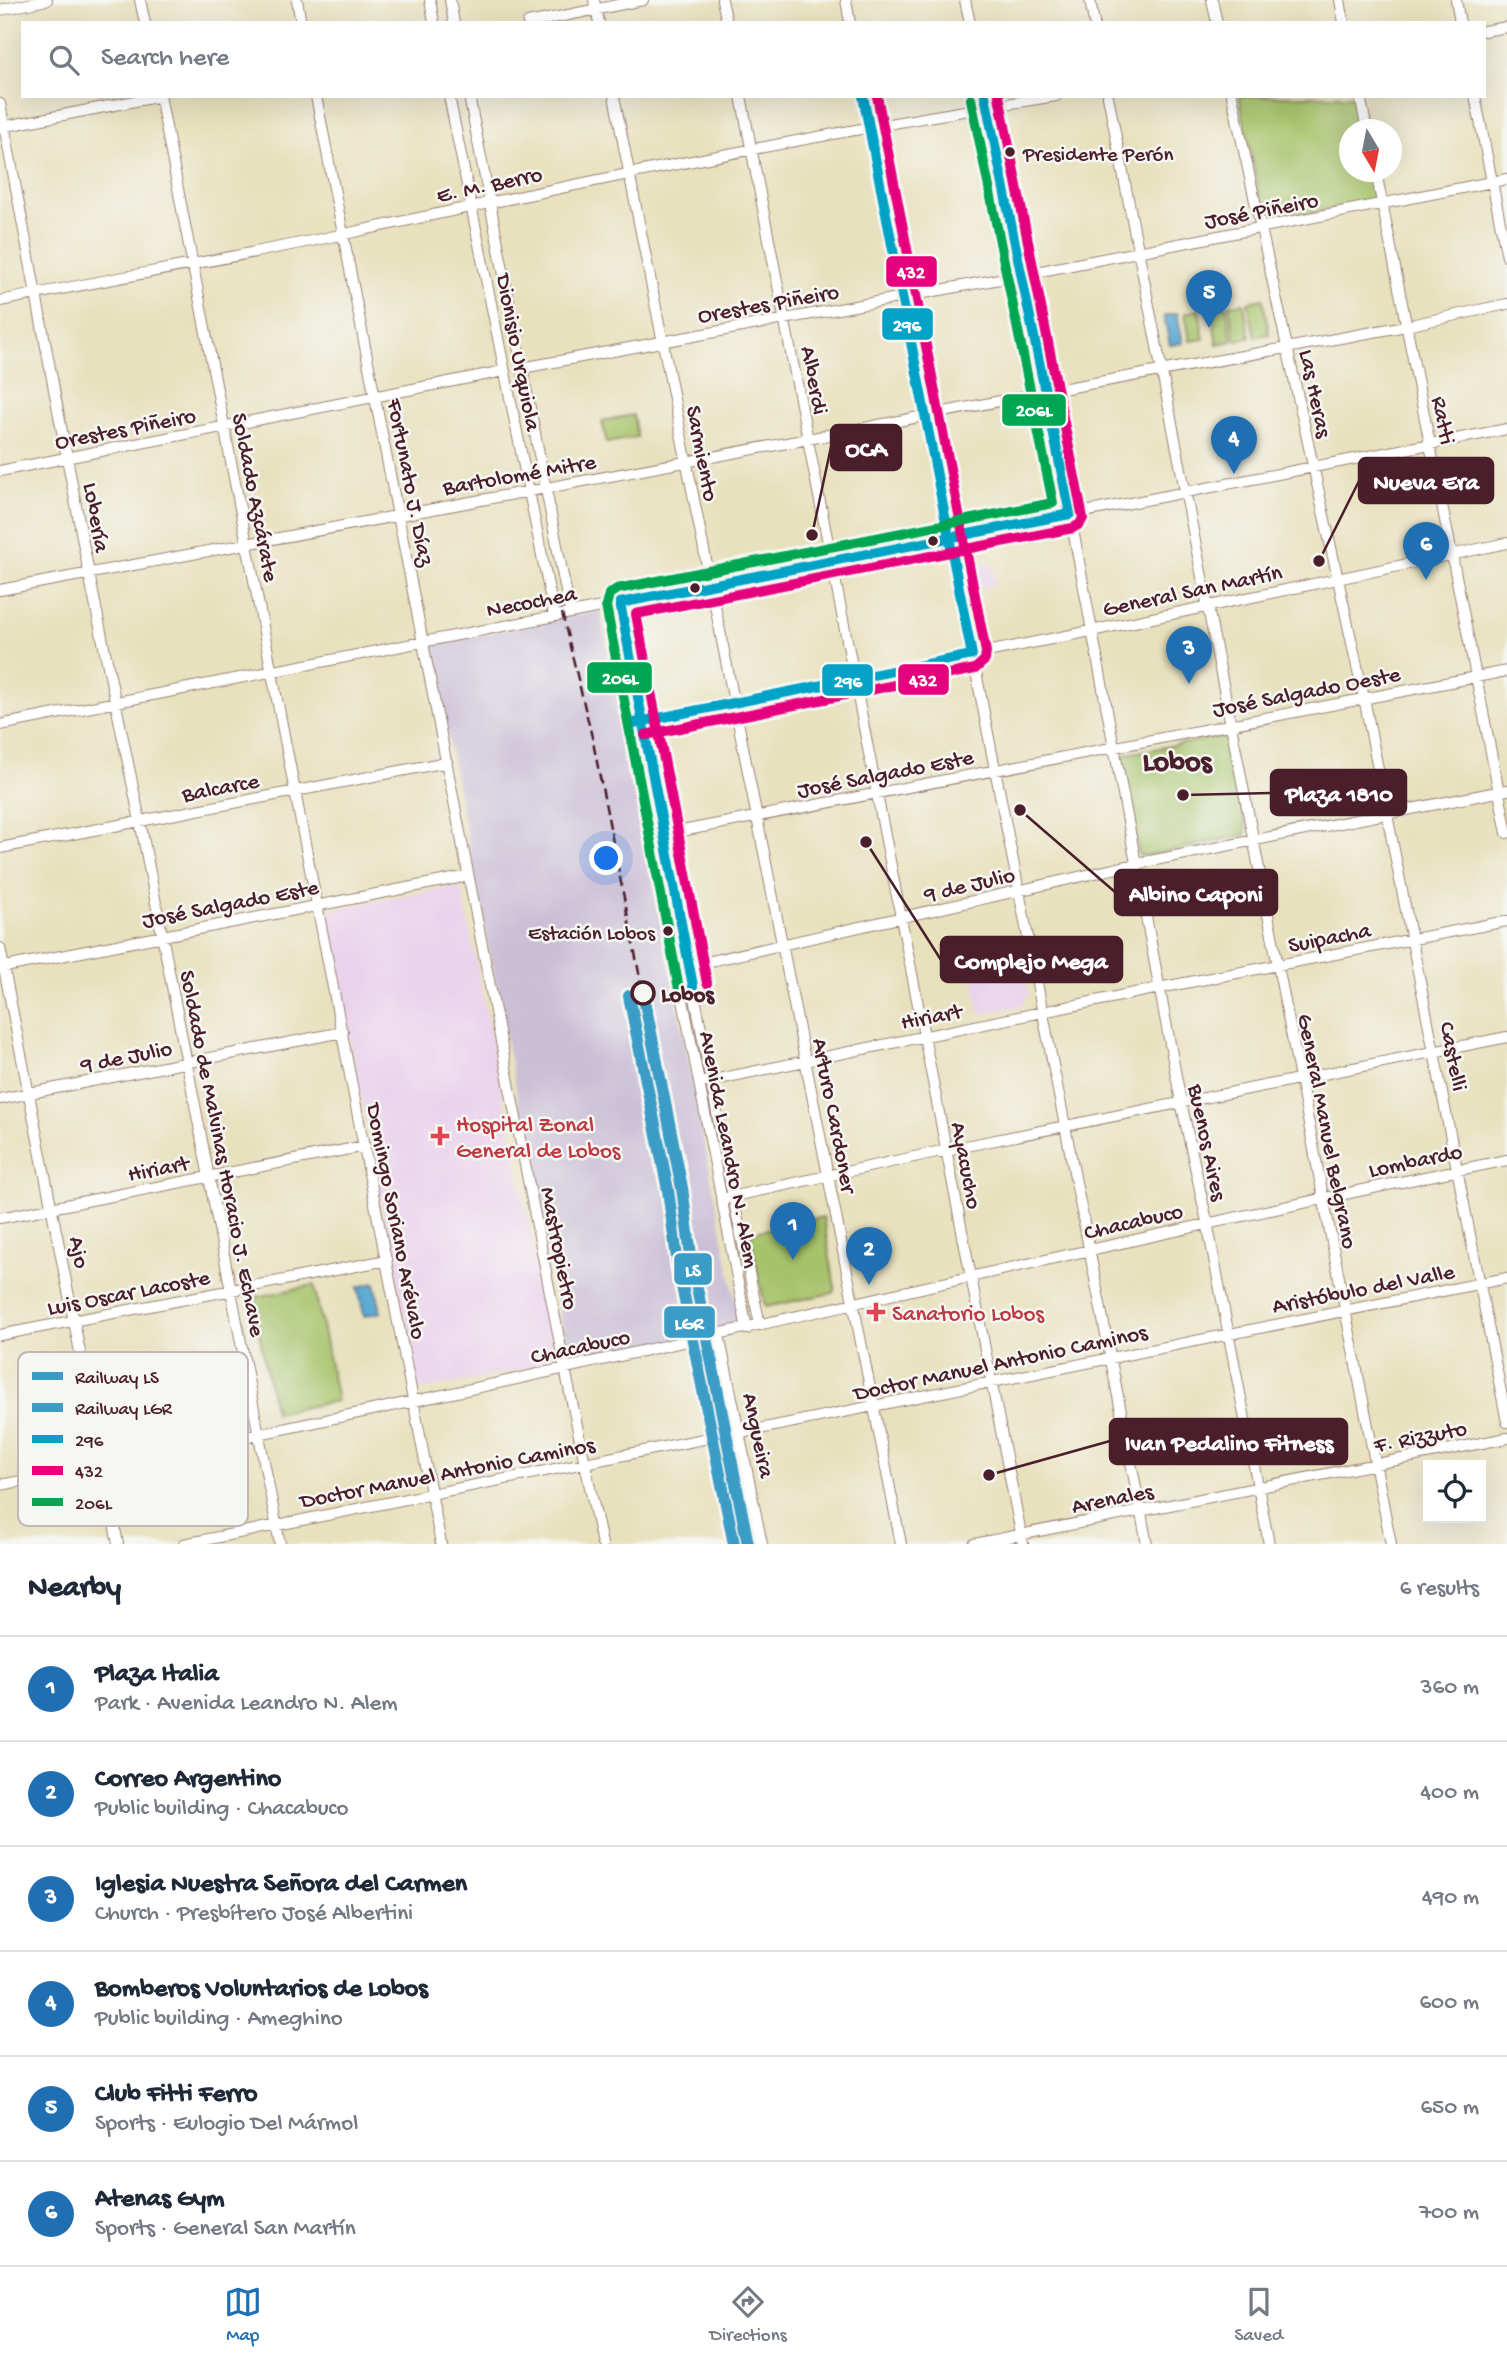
<!DOCTYPE html>
<meta charset="utf-8">
<style>
:root{--surface:#fff;--page:#f6f6f7;--text:#1f2937;--muted:#747a83;--line:#e0e1e3;--accent:#1f6fb2}
body{margin:0;font-family:"Gochi Hand",sans-serif;background:var(--page);color:var(--text)}
.controls{position:absolute;right:21px;bottom:21px;display:grid;overflow:hidden;border-radius:0px;box-shadow:0 7px 28px #0002}
.controls button{width:63px;height:63px;display:grid;place-items:center;padding:0;border:0;border-bottom:2px solid var(--line);background:var(--surface);color:var(--text);font:35px sans-serif}
.compass{position:absolute;left:1339px;top:119px;width:63px;height:63px;border-radius:50%;background:var(--surface);box-shadow:0 7px 28px #0002;rotate:170deg}
.you{position:absolute;left:607px;top:859px;width:24px;height:24px;margin:-18px;border:5px solid #fff;border-radius:50%;background:#1a73e8;box-shadow:0 0 0 10px #1a73e833}
.badge{display:grid;place-items:center;width:46px;height:46px;border-radius:50%;background:var(--accent);color:#fff;font-size:23px;font-weight:700}
.pin{position:absolute;translate:-50% -58px;filter:drop-shadow(0 2px 4px #0008)}
.pin::after{content:'';position:absolute;top:37px;width:24px;height:21px;background:inherit;clip-path:polygon(0 0,100% 0,50% 100%)}
.list{margin:0;padding:0;list-style:none}
h2{display:flex;justify-content:space-between;align-items:center;height:91px;margin:0;padding:0 28px;font-size:30px}
h2 small{font-size:23px;font-weight:400;color:var(--muted)}
.list li{display:grid;grid-template-columns:46px 1fr auto;gap:21px;align-items:center;box-sizing:border-box;height:105px;padding:0 28px;border-top:2px solid var(--line)}
.list b{display:block;font-size:26px;white-space:nowrap}
.list p{margin:0;font-size:23px;white-space:nowrap;color:var(--muted)}
.list em{font-size:23px;font-style:normal;color:var(--muted)}
.icon{flex:none;width:38px;height:38px;fill:none;stroke:currentColor;stroke-width:2;stroke-linecap:round;stroke-linejoin:round}
.map{position:relative;flex:none;width:1507px;height:1544px;overflow:hidden}
.search{position:absolute;background:var(--surface);box-shadow:0 7px 28px #0002;left:21px;right:21px;top:21px;height:77px;display:flex;align-items:center;gap:18px;box-sizing:border-box;padding:0 24px;border-radius:0px;color:var(--muted);font-size:26px}
.sheet{height:721px;background:var(--surface)}
nav{display:flex;justify-content:space-around;align-items:center;box-sizing:border-box;height:98px;border-top:2px solid var(--line);background:var(--surface);font-size:19px;color:var(--muted)}
nav a{display:grid;justify-items:center;gap:4px}
nav .on{color:var(--accent)}
.map>svg:first-child{display:block}
.built{fill:#ead1ec}
.industrial{fill:#cabfd6}
.green{fill:#a7c36a;stroke:#78714a;stroke-width:2}
.water{fill:#59a9d3;stroke:#52647f;stroke-width:2}
.lines{fill:none;stroke-linecap:round;stroke-linejoin:round}
.street-casing{stroke:#998074;stroke-width:12}
.street{stroke:#fff;stroke-width:10}
.rail{stroke:#4a1f2b;stroke-width:2.5;stroke-dasharray:10 5;stroke-linecap:butt}
.bus-1-casing{stroke:#f6f6f2;stroke-width:16}
.bus-2-casing{stroke:#f6f6f2;stroke-width:16}
.bus-3-casing{stroke:#f6f6f2;stroke-width:16}
.bus-1{stroke:#04a2c6;stroke-width:10}
.bus-2{stroke:#e5007d;stroke-width:10}
.bus-3{stroke:#00a651;stroke-width:10}
.rail-1-casing{stroke:#f6f6f2;stroke-width:18}
.rail-2-casing{stroke:#f6f6f2;stroke-width:18}
.rail-1{stroke:#3b9cc6;stroke-width:12}
.rail-2{stroke:#3b9cc6;stroke-width:12}
.bus-dot{fill:#4a1f2b;stroke:#f6f6f2;stroke-width:2.5}
.stop-dot{fill:#f6f6f2;stroke:#4a1f2b;stroke-width:3.5}
.health-dot{fill:#e0444e;stroke:#f6f6f2;stroke-width:2.5}
.labels{text-anchor:middle;stroke-width:5;stroke-linejoin:round;paint-order:stroke}
.bus-label{font-size:21px;fill:#4a1f2b;stroke:#f6f6f2;text-anchor:start}
.street-label{font-size:23px;fill:#4a1f2b;stroke:#f6f6f2}
.stop-label{font-size:23px;font-weight:bold;fill:#4a1f2b;stroke:#f6f6f2;text-anchor:start}
.health-label{font-size:23px;fill:#be3a42;stroke:#f6f6f2;text-anchor:start}
.district-label{font-size:30px;font-weight:bold;fill:#4a1f2b;stroke:#f6f6f2}
.key{fill:#f6f6f2;stroke:#c2b6b6;stroke-width:2}
.key-label{font-size:19px;fill:#4a1f2b}
.leader{fill:none;stroke:#4a1f2b;stroke-width:2.5}
.callout-dot{fill:#4a1f2b;stroke:#f6f6f2;stroke-width:2.5}
.callout{fill:#4a1f2b;stroke:#4a1f2b;stroke-width:2.5}
.callout-label{font-size:24px;text-anchor:middle;font-weight:bold;fill:#fff}
.line-badge{stroke:#f6f6f2;stroke-width:2.5}
.badge-label{font-size:19px;text-anchor:middle;font-weight:bold;fill:#fff}
</style>
<div class="map">
<svg width="1507" height="1544" viewBox="0 0 1507 1544">
<rect width="100%" height="100%" fill="#f6f6f2"/>
<filter id="ink" filterUnits="userSpaceOnUse"><feTurbulence type="fractalNoise" baseFrequency=".0143" numOctaves="2"/><feDisplacementMap in="SourceGraphic" scale="14" xChannelSelector="R" yChannelSelector="G"/><feConvolveMatrix kernelMatrix="1 2 1 2 8 2 1 2 1" color-interpolation-filters="sRGB"/></filter>
<filter id="wash" filterUnits="userSpaceOnUse"><feTurbulence type="fractalNoise" baseFrequency=".00686" numOctaves="4" result="noise"/><feDisplacementMap in="SourceGraphic" scale="28" xChannelSelector="R" yChannelSelector="G"/><feGaussianBlur stdDeviation="1.57" result="paint"/><feColorMatrix in="noise" values="0 0 0 0 0 0 0 0 0 0 0 0 0 0 0 0 0 1.4 0 .05"/><feComposite in="paint" operator="in"/></filter>
<g filter="url(#wash)">
<rect width="100%" height="100%" fill="#e8e1be"/>
<path class="built" d="M991,563L996,585L967,590L963,568Z
M456,886L462,891L555,1357L548,1364L421,1390L417,1387L326,915L330,910Z
M1021,953L1029,993L1021,1006L979,1014L971,962Z"/>
<path class="industrial" d="M600,611L740,1325L569,1363L430,645Z"/>
<path class="green" d="M1239,96H1355L1361,129L1350,130V172H1369L1375,201L1265,222Z
M1263,299L1269,334L1255,337L1248,302Z
M1244,303L1250,338L1235,340L1229,305Z
M1226,306L1232,341L1217,344L1211,308Z
M1199,310L1204,339L1190,341L1185,313Z
M633,415L637,437L607,443L602,421Z
M617,620L634,705L633,707L631,706L615,622Z
M1223,736L1229,744L1246,827L1245,835L1146,856L1139,855L1120,759L1122,755Z
M823,1217L835,1288L833,1293L765,1307L750,1233Z
M314,1285L337,1401L275,1413L252,1298Z"/>
<path class="water" d="M1177,313L1183,343L1170,345L1164,316Z
M375,1283L381,1312L364,1316L358,1287Z"/>
</g>
<g filter="url(#ink)">
<g class="lines">
<g class="street-casing">
<path id="street" d="M140,0L145,23
M297,0L301,23
M430,0L434,23
M450,0L454,23
M594,0L599,23
M722,0L727,23
M846,0L850,23
M965,0L970,23
M1090,0L1094,23
M1212,0L1217,23
M1340,0L1344,23
M1456,0L1460,23
M0,10L47,0
M528,23L643,0
M1484,31L1507,27
M160,96L441,1544
M316,96L565,1369L602,1544
M449,96L554,615
M469,96L570,612
M614,96L901,1544
M741,96L1023,1544
M863,96L1147,1544
M985,96L1067,498L1181,1102L1207,1222L1269,1544
M1108,96L1391,1544
M1232,96L1364,698L1507,1422
M1360,96L1367,130
M1475,96L1507,257
M0,104L89,574L140,821L280,1544
M1,127L161,96
M1376,172L1507,833
M0,301C115,278 230,258 345,234C580,183 817,133 1056,96
M522,368L1021,275L1507,179
M0,471L504,371
M0,590L808,439L1045,392L1406,326L1507,304
M620,603L733,1197L760,1325
M606,605L747,1329
M629,724L1091,631L1507,543
M0,725L1507,429
M651,837L1507,671
M0,848L447,762
M0,948L118,1544
M689,966L1135,864L1507,790
M0,968L468,876
M699,1083L1159,988L1507,921
M0,1099L343,1032
M721,1199L946,1150L1507,1037
M0,1218L365,1146
M0,1335L387,1260
M719,1335L762,1544
M699,1338L740,1544
M740,1433L1507,1278
M0,1485C505,1391 1003,1263 1507,1160
M184,1544L718,1436
M974,1544L1507,1438"/>
</g>
<use href="#street" class="street"/>
<path class="rail" d="M562,613L592,737L643,993"/>
<g class="bus-1-casing">
<path id="bus-1" d="M631,733L629,724L972,655L863,96
M693,986L620,603L1070,514L985,96"/>
</g>
<g class="bus-2-casing">
<path id="bus-2" d="M645,735L975,669L985,660L986,652L877,96
M707,983L636,614L1073,528L1080,524L1083,518L999,96"/>
</g>
<g class="bus-3-casing">
<path id="bus-3" d="M679,989L606,606L609,594L617,589L1053,503L971,99"/>
</g>
<use href="#bus-1" class="bus-1"/>
<use href="#bus-2" class="bus-2"/>
<use href="#bus-3" class="bus-3"/>
<g class="rail-1-casing">
<path id="rail-1" d="M643,993L682,1188L692,1263L748,1544"/>
</g>
<g class="rail-2-casing">
<path id="rail-2" d="M629,996L668,1190L678,1266L734,1544"/>
</g>
<use href="#rail-1" class="rail-1"/>
<use href="#rail-2" class="rail-2"/>
</g>
</g>
<g class="bus-dot">
<circle cx="1010" cy="152" r="6"/>
<circle cx="933" cy="541" r="6"/>
<circle cx="695" cy="588" r="6"/>
<circle cx="668" cy="931" r="6"/>
</g>
<circle class="stop-dot" cx="643" cy="993" r="11"/>
<g class="health-dot">
<path d="M436.5 1125.5h7v7h7v7h-7v7h-7v-7h-7v-7h7z"/>
<path d="M872.5 1301.5h7v7h7v7h-7v7h-7v-7h-7v-7h7z"/>
</g>
<g class="labels">
<g class="bus-label">
<text x="1023" y="160">Presidente Perón</text>
<text x="655" y="939" text-anchor="end">Estación Lobos</text>
</g>
<g class="street-label">
<text transform="translate(489 183) rotate(-12)" y="8">E. M. Berro</text>
<text transform="translate(1261 209) rotate(-11)" y="8">José Piñeiro</text>
<text transform="translate(768 302) rotate(-10)" y="8">Orestes Piñeiro</text>
<text transform="translate(520 352) rotate(79)" y="8">Dionisio Urquiola</text>
<text transform="translate(816 380) rotate(79)" y="8">Alberdi</text>
<text transform="translate(1317 393) rotate(78)" y="8">Las Heras</text>
<text transform="translate(1445 420) rotate(79)" y="8">Ratti</text>
<text transform="translate(125 427) rotate(-11)" y="8">Orestes Piñeiro</text>
<text transform="translate(704 453) rotate(79)" y="8">Sarmiento</text>
<text transform="translate(519 473) rotate(-10)" y="8">Bartolomé Mitre</text>
<text transform="translate(412 482) rotate(79)" y="8">Fortunato J. Díaz</text>
<text transform="translate(257 497) rotate(79)" y="8">Soldado Azcárate</text>
<text transform="translate(98 517) rotate(80)" y="8">Lobería</text>
<text transform="translate(1192 589) rotate(-12)" y="8">General San Martín</text>
<text transform="translate(531 600) rotate(-11)" y="8">Necochea</text>
<text transform="translate(1306 690) rotate(-11)" y="8">José Salgado Oeste</text>
<text transform="translate(885 772) rotate(-11)" y="8">José Salgado Este</text>
<text transform="translate(220 786) rotate(-11)" y="8">Balcarce</text>
<text transform="translate(969 883) rotate(-13)" y="8">9 de Julio</text>
<text transform="translate(230 902) rotate(-11)" y="8">José Salgado Este</text>
<text transform="translate(1329 936) rotate(-11)" y="8">Suipacha</text>
<text transform="translate(931 1015) rotate(-11)" y="8">Hiriart</text>
<text transform="translate(126 1055) rotate(-11)" y="8">9 de Julio</text>
<text transform="translate(1455 1056) rotate(79)" y="8">Castelli</text>
<text transform="translate(836 1115) rotate(79)" y="8">Arturo Cardoner</text>
<text transform="translate(1329 1131) rotate(79)" y="8">General Manuel Belgrano</text>
<text transform="translate(1209 1142) rotate(78)" y="8">Buenos Aires</text>
<text transform="translate(731 1149) rotate(79)" y="8">Avenida Leandro N. Alem</text>
<text transform="translate(224 1153) rotate(79)" y="8">Soldado de Malvinas Horacio J. Echave</text>
<text transform="translate(1415 1159) rotate(-12)" y="8">Lombardo</text>
<text transform="translate(968 1165) rotate(79)" y="8">Ayacucho</text>
<text transform="translate(158 1167) rotate(-11)" y="8">Hiriart</text>
<text transform="translate(1133 1220) rotate(-13)" y="8">Chacabuco</text>
<text transform="translate(398 1221) rotate(79)" y="8">Domingo Soriano Arévalo</text>
<text transform="translate(561 1248) rotate(79)" y="8">Mastropietro</text>
<text transform="translate(81 1252) rotate(79)" y="8">Ajo</text>
<text transform="translate(1363 1287) rotate(-11)" y="8">Aristóbulo del Valle</text>
<text transform="translate(128 1291) rotate(-11)" y="8">Luis Oscar Lacoste</text>
<text transform="translate(580 1345) rotate(-12)" y="8">Chacabuco</text>
<text transform="translate(1000 1361) rotate(-12)" y="8">Doctor Manuel Antonio Caminos</text>
<text transform="translate(760 1435) rotate(78)" y="8">Angueira</text>
<text transform="translate(1420 1435) rotate(-11)" y="8">F. Rizzuto</text>
<text transform="translate(447 1471) rotate(-11)" y="8">Doctor Manuel Antonio Caminos</text>
<text transform="translate(1112 1497) rotate(-11)" y="8">Arenales</text>
</g>
<g class="stop-label">
<text x="661" y="1001">Lobos</text>
</g>
<g class="health-label">
<text x="456" y="1131">Hospital Zonal<tspan x="456" dy="26">General de Lobos</tspan></text>
<text x="892" y="1320">Sanatorio Lobos</text>
</g>
<g class="district-label">
<text x="1177" y="770">Lobos</text>
</g>
</g>
<rect x="18" y="1352" width="230" height="174" rx="10" class="key"/>
<rect x="32" y="1372" width="31" height="8" fill="#3b9cc6"/>
<rect x="32" y="1403" width="31" height="9" fill="#3b9cc6"/>
<rect x="32" y="1435" width="31" height="8" fill="#04a2c6"/>
<rect x="32" y="1466" width="31" height="9" fill="#e5007d"/>
<rect x="32" y="1498" width="31" height="8" fill="#00a651"/>
<g class="key-label">
<text x="75" y="1383">Railway LS</text>
<text x="75" y="1414">Railway LGR</text>
<text x="75" y="1446">296</text>
<text x="75" y="1477">432</text>
<text x="75" y="1509">206L</text>
</g>
<path class="leader" d="M812 535L831 447M1319 561L1359 481M1183 795L1271 793M1020 810L1115 892M866 842L941 960M989 1475L1110 1441"/>
<g class="callout-dot">
<circle cx="812" cy="535" r="7"/>
<circle cx="1319" cy="561" r="7"/>
<circle cx="1183" cy="795" r="7"/>
<circle cx="1020" cy="810" r="7"/>
<circle cx="866" cy="842" r="7"/>
<circle cx="989" cy="1475" r="7"/>
</g>
<g class="callout">
<rect x="831" y="425" width="70" height="45" rx="7"/>
<rect x="1359" y="458" width="134" height="45" rx="7"/>
<rect x="1271" y="770" width="135" height="45" rx="7"/>
<rect x="1115" y="870" width="162" height="45" rx="7"/>
<rect x="941" y="937" width="181" height="45" rx="7"/>
<rect x="1110" y="1419" width="237" height="45" rx="7"/>
</g>
<g class="callout-label">
<text x="866" y="456">OCA</text>
<text x="1426" y="489">Nueva Era</text>
<text x="1339" y="801">Plaza 1810</text>
<text x="1196" y="901">Albino Caponi</text>
<text x="1031" y="968">Complejo Mega</text>
<text x="1229" y="1450">Ivan Pedalino Fitness</text>
</g>
<g class="line-badge">
<rect x="885" y="255" width="53" height="33" rx="7" fill="#e5007d"/>
<rect x="881" y="307" width="53" height="34" rx="7" fill="#04a2c6"/>
<rect x="1001" y="393" width="66" height="34" rx="7" fill="#00a651"/>
<rect x="586" y="661" width="67" height="33" rx="7" fill="#00a651"/>
<rect x="897" y="663" width="53" height="33" rx="7" fill="#e5007d"/>
<rect x="821" y="663" width="53" height="34" rx="7" fill="#04a2c6"/>
<rect x="673" y="1252" width="40" height="34" rx="7" fill="#3b9cc6"/>
<rect x="663" y="1305" width="53" height="34" rx="7" fill="#3b9cc6"/>
</g>
<g class="badge-label">
<text x="911" y="278">432</text>
<text x="907" y="331">296</text>
<text x="1034" y="416">206L</text>
<text x="620" y="684">206L</text>
<text x="923" y="686">432</text>
<text x="848" y="687">296</text>
<text x="693" y="1276">LS</text>
<text x="689" y="1329">LGR</text>
</g>
</svg>
<div class="controls">
<button><svg class="icon" aria-label="locate" viewBox="0 0 24 24"><circle cx="12" cy="12" r="6"/><path d="M12 2v4M12 18v4M2 12h4M18 12h4"/></svg></button>
</div>
<svg class="compass" viewBox="-18 -18 36 36"><path d="M0-13l5 13h-10z" fill="#e53935"/><path d="M0 13l5-13h-10z" fill="#747a83"/></svg>
<div class="you"></div>
<div class="pin badge" style="left:793px;top:1260px">1</div>
<div class="pin badge" style="left:869px;top:1285px">2</div>
<div class="pin badge" style="left:1189px;top:684px">3</div>
<div class="pin badge" style="left:1234px;top:474px">4</div>
<div class="pin badge" style="left:1209px;top:328px">5</div>
<div class="pin badge" style="left:1426px;top:580px">6</div>
<div class="search"><svg class="icon" aria-label="search" viewBox="0 0 24 24"><circle cx="10" cy="10" r="6"/><path d="M15 15l6 6"/></svg>Search here</div>
</div>
<section class="sheet">
<h2>Nearby<small>6 results</small></h2>
<ul class="list">
<li><span class="badge">1</span><div><b>Plaza Italia</b><p>Park · Avenida Leandro N. Alem</p></div><em>360 m</em></li>
<li><span class="badge">2</span><div><b>Correo Argentino</b><p>Public building · Chacabuco</p></div><em>400 m</em></li>
<li><span class="badge">3</span><div><b>Iglesia Nuestra Señora del Carmen</b><p>Church · Presbítero José Albertini</p></div><em>490 m</em></li>
<li><span class="badge">4</span><div><b>Bomberos Voluntarios de Lobos</b><p>Public building · Ameghino</p></div><em>600 m</em></li>
<li><span class="badge">5</span><div><b>Club Fitti Ferro</b><p>Sports · Eulogio Del Mármol</p></div><em>650 m</em></li>
<li><span class="badge">6</span><div><b>Atenas Gym</b><p>Sports · General San Martín</p></div><em>700 m</em></li>
</ul>
</section>
<nav>
<a class="on"><svg class="icon" aria-label="map" viewBox="0 0 24 24"><path d="M3 6l6-2 6 2 6-2v14l-6 2-6-2-6 2zM9 4v14M15 6v14"/></svg>Map</a>
<a><svg class="icon" aria-label="directions" viewBox="0 0 24 24"><path d="M12 3l9 9-9 9-9-9zM9 14v-3h6M13 9l2 2-2 2"/></svg>Directions</a>
<a><svg class="icon" aria-label="saved" viewBox="0 0 24 24"><path d="M7 4h10v16l-5-4-5 4z"/></svg>Saved</a>
</nav>
